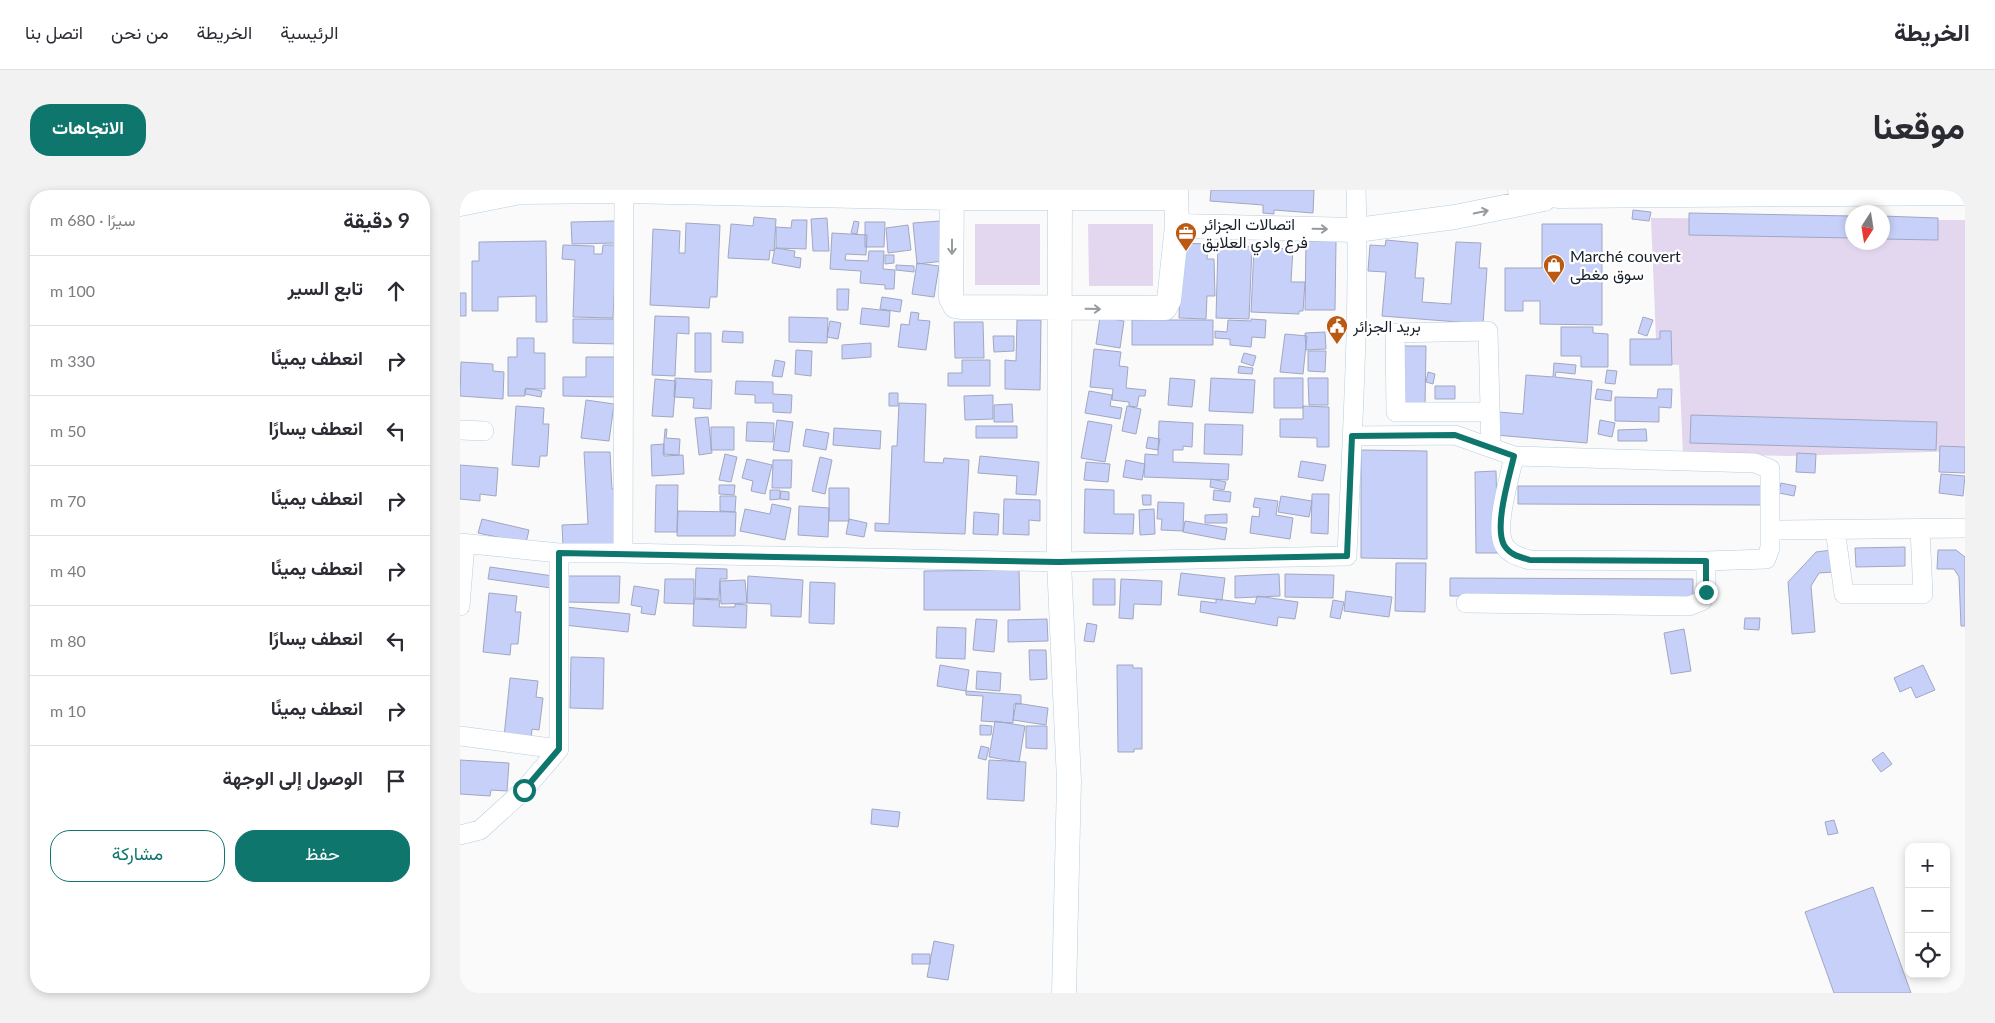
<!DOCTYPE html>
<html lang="ar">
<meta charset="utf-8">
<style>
:root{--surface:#fff;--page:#f2f2f3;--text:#2b2b33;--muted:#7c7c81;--line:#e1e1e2;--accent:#0f766e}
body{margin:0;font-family:Lato,Vazirmatn,sans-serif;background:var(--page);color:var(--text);direction:rtl}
.controls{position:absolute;right:15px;bottom:15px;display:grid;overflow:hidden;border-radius:10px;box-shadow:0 2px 8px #0003}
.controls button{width:45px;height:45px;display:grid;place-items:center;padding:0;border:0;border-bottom:1px solid var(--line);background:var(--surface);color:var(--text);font:25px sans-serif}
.compass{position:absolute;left:1385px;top:15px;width:45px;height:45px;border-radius:50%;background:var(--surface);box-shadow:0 2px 8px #0003;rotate:192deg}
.stop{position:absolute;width:15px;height:15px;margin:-11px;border:4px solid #0f766e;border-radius:50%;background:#fff}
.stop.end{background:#0f766e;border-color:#fff;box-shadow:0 1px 5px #0008}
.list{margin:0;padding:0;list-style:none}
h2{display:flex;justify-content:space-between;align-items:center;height:65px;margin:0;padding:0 20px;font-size:21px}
h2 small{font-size:16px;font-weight:400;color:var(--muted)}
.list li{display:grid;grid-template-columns:32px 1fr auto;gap:15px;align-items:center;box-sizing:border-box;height:70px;padding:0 20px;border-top:1px solid var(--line)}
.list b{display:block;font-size:19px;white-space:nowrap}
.list em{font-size:16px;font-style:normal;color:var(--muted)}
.actions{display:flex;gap:10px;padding:15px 20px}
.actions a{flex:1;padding:11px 0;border:1px solid var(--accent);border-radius:20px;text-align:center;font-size:18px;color:var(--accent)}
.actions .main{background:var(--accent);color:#fff}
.icon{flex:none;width:28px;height:28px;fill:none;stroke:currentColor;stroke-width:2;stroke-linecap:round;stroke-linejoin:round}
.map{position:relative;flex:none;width:1505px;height:803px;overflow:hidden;direction:ltr;border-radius:20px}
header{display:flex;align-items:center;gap:30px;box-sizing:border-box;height:70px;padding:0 25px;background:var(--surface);border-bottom:1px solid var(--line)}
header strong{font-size:24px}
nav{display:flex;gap:28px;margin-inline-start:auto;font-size:18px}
.intro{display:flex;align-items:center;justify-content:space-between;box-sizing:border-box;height:120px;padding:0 30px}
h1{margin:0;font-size:35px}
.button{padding:12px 22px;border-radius:20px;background:var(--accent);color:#fff;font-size:18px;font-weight:700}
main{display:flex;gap:30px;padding:0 30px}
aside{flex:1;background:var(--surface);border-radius:20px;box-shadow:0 2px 8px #0003}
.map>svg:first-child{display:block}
.green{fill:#e3d7f0}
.building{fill:#c7d0f9;stroke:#a1a7c2}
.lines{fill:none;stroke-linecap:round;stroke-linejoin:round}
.minor-casing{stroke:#b4cee1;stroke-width:20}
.major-casing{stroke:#b4cee1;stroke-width:25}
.minor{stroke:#fff;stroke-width:19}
.major{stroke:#fff;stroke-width:24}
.oneway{stroke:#979b9e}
.route{stroke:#0f766e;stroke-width:6}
.labels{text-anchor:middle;stroke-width:4.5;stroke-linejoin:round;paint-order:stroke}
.poi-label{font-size:16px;fill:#172028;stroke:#fff;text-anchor:start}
</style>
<header>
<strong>الخريطة</strong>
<nav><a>الرئيسية</a><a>الخريطة</a><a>من نحن</a><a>اتصل بنا</a></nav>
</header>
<div class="intro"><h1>موقعنا</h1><a class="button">الاتجاهات</a></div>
<main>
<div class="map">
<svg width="1505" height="803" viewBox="0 0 1505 803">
<rect width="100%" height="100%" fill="#fafafa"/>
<path class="green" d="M1191,28L1392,29V52H1422L1423,30H1505V261L1328,266L1223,264L1219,175L1197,174Z
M515,34H580V95H515Z
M628,34H693V96H629Z"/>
<path class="building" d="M751,0H854L853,23L814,20V24L803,23V15L750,11Z
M1173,20L1191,22L1189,31L1172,29Z
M1229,23L1392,26V48L1229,45Z
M1422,26L1478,28V50L1422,49Z
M294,27L316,29L314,61L310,60L309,70L268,68L271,34L293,36Z
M367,28L369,61H353L351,29Z
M332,30H347L346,59L316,58V37L331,38Z
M155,31V53L112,54L111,32Z
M394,31L399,32L397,44L391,43Z
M480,31L484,71L457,74L453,33Z
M405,32H425L424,57H405Z
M226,33L260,35L257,107H250L249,118L190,115L193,39L220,41L219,63H225Z
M1082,34H1142V135L1080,134V111H1063V121H1045V78H1082Z
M448,35L451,60L428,63L426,38Z
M372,43L407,45L406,65L386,64L385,70L408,71L409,61H424L423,79L435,80L434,99H425V95L400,93L401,81L370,79Z
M926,50L958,53L955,88H964L962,112L991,114L996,52L1021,53L1019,78H1027L1023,134L922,126L926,82L908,81L910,55L925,56Z
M86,51L87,132H76V106L38,107V121H12V71H19V52Z
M846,51H876L875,120H845Z
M721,53L748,54L747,69H754L755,106H747L746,129L719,128Z
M103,55L134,56V64H142L143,55H156L153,128L113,127L115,70L102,69Z
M758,55L792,57L789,129L756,128Z
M794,57L833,59L831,92H845L843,121H839V124L791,122Z
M315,58L335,61L334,67L341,68L340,78L312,73Z
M425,65H434V73L425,74Z
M457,73L479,76L474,107L452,104Z
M436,75L454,76V82L436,80Z
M377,99H389L388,120H377Z
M0,103H6V126H0Z
M422,107L442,110L440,122L420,119Z
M402,118L430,121L429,137L400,134Z
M451,122L459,123L458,130L470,131L466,160L438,157L441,134L449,135Z
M195,126L229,127V144L217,143L215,186L192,185Z
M329,127L368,128L367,153L329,152Z
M640,127L664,131L660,158L636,154Z
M1183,127L1193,130L1187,146L1178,143Z
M113,129H160L159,154L113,153Z
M791,129L806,130L805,148L792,147L791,157L770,155V149L755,148V141L767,142L768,130L791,131Z
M557,130H581L580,200L545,199V170L556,171Z
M672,130H753V155H672Z
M370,131L381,133L378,149L367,147Z
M494,132H523L524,168H495Z
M1101,137H1133V143L1148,144V177H1121V166H1101Z
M263,141L283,142V153L262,152Z
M1200,141H1211L1212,175H1170V149H1200Z
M865,142L866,159L846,160L845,143Z
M235,143H251V182H235Z
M825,144L847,146L843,184L820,182Z
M533,146H554V161L534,162Z
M57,148H74V163H85V199H65V206H48V167H57Z
M411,153V167L382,169V155Z
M942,156H966L965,216L941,215Z
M634,159L661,162L659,176L668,177L666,198L686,200L685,206H679L677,217L669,216V212L652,210L653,199L630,197Z
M336,160L352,161L351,186L335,184Z
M848,161H866L865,182L848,181Z
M784,163L796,166L793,176L781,172Z
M126,167H158L157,207L103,206V187H126Z
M315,170L325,172L322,187L312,186Z
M502,170H530V196H488V183H502Z
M1,172L33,174V181L44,182L43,209L0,206Z
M1094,173L1116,175L1115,184L1096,182L1095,187L1132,191L1127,253L1024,244L1026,221L1063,224L1066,185L1093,187Z
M779,176L793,178L792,184L778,183Z
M1147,180L1157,181L1155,194L1145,193Z
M968,182L975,184L973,194L966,192Z
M215,188L252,190L251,219L233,218L234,208L214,207Z
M710,188L735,190L732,217L708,215Z
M751,188L795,190L793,223L749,221Z
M814,188H843V218H814Z
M848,188H868V215H849Z
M195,189L216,191L213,227L192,226Z
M276,191L313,192V204L332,205L331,223L313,222V213H295V205L275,204Z
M975,196H995V209H975Z
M66,198L82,201L81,207L65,204Z
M1137,199L1152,201L1151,211L1135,209Z
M1198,199H1212L1211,218L1199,217V232L1155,231V207L1197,208Z
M629,201L652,205L650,216L662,218L660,229L625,223Z
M429,203H438V216H429Z
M533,205V229L505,230L504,206Z
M126,210L154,214L149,251L121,248Z
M439,213L466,214L464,272L483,273L484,268L509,270L505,344L415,341V333L429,334L432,256H437Z
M552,214L553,232H534V215Z
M56,216L84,218L83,234H89L87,266H80L79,277L52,275Z
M667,216L681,219L676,244L662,241Z
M843,216L869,217V257H857V248L820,247V229H843Z
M1231,225L1477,232L1476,260L1230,253Z
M248,227L252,263L239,265L235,228Z
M317,230L333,232L329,262L313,260Z
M1140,230L1155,233L1152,247L1138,244Z
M628,231L652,235L645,272L621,268Z
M699,231L733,233L732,257L723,256V260H713V272L769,274L768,290L684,287L685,264L698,265Z
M287,232L314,233L313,252L286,251Z
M745,234L783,235L782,265L744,264Z
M516,236H557V248H516Z
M251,237H274V260H251Z
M374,238L421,241L420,259L373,255Z
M205,239H207L206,248L220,249L219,265L203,264Z
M346,239L369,243L366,260L343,256Z
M1186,239L1187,251H1158V240Z
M688,247L700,249L698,260L686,258Z
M204,254V266L223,265L224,284L192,286L191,255Z
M1480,256L1505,257V283L1479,282Z
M901,260L967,261V369L901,368Z
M124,262H150L152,299L161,298L157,354L103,356L102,335L128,334Z
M1337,263L1356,264L1355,283L1336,282Z
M265,264L277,267L271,292L259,290Z
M520,266L579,272L576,305L556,304L557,286L518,283Z
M360,267L372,270L365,304L352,301Z
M287,269L312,275L305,304L291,301L293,291L282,288Z
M313,270H332L331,298H312Z
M666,270L685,274L682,290L663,287Z
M841,271L866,275L863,291L838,287Z
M626,272L650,274L648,292L624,290Z
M0,275L38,278L36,306L20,304V311L0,309Z
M1036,281L1038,363H1016L1015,282Z
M1481,284L1505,286L1503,306L1479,303Z
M751,289L766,292L764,300L750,297Z
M1321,293L1336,296L1334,306L1319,303Z
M196,295H218L217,342H195Z
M259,295H275L274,305L259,304Z
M1058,296H1301V315L1058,314Z
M369,298H389V331H369Z
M625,299L654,300V324H674L673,344L624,343Z
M310,300H320V309L310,310Z
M754,300L771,302L770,312L753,310Z
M321,301L329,302V310L320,309Z
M852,304H869L868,344L851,343Z
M682,305H691V315H683Z
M260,306H276L275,322L260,321Z
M821,306L852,311L849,327L818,322Z
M795,308L818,311L816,325L833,328L830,349L790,343L792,326L799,327L800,318L793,317Z
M544,309L580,310V331L569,330V345L543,344Z
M698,312L724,313L723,341L701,340L702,329H697Z
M312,314L331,318L325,350L280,341L285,319L310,324Z
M339,316L369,318L368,347L338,345Z
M694,319L695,344L680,345L679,320Z
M218,321L276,322L275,346H217Z
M514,322L539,324L538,345L513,344Z
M767,324V333H745V325Z
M22,329L69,340L66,353L18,343Z
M389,329L407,333L404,347L386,344Z
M725,331L767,338L765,350L723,342Z
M1445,357V376L1396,377L1395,358Z
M1372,360L1374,382L1359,383L1351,396L1355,442L1332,444L1328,392L1356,362Z
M1478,360H1496L1505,367V436H1501L1499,387L1494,379H1477Z
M936,373H966L965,422L935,421Z
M30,377L93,386L91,398L28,389Z
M236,378L267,379V389H260L259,409L235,408Z
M559,380L560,420H464V381Z
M721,383L765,388L762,410L718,405Z
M819,384L820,406L775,408V386Z
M825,384L874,385L873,408L825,407Z
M106,386H160L159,413L105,412Z
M288,386L343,390L341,427L311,426V414L287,413Z
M990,388L1233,389V407L990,406Z
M205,389H234V414L204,413Z
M633,389H655V415H633Z
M661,389L702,391L701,415L674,414L673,429L659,428Z
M285,390L287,413L261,414L260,391Z
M350,392L375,393L374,434L349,433Z
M174,396L199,400L195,425L181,423L182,417L171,415Z
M886,401L932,407L929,427L884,421Z
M29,403L57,406L55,422H61L58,454H51L50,465L23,462Z
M797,406L838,412L835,429L818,427L817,436L740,422L741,411L756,413V409L795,414Z
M234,409L260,410L259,417H275V414L287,415L286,438L233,436Z
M873,410L884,412L880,429L870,427Z
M106,417L170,424L168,442L104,435Z
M1285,428H1300L1299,440L1284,439Z
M516,429L537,430L534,462L513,460Z
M587,429L588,451L548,452V430Z
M627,433L637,435L634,452L624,451Z
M477,437L506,438L505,469L476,468Z
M1224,439L1231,481L1211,484L1204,443Z
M569,460H586L587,489L570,490Z
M111,467L144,468L143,519L110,518Z
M480,475L509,480L506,501L477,496Z
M657,475H673V478H682V559H674V562H658Z
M1463,475L1475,500L1456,508L1451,497L1440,502L1434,488Z
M517,481L541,483L540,501L516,499Z
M50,488L78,491L76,507L83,508L79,540L72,539L71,550L44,547Z
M506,501L561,505V514H554L553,533L521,531L523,506L506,505Z
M556,513L588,518L586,535L553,530Z
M535,531L565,536L559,572L529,567Z
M520,535L532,536L531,545H520Z
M566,536H587V559L566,558Z
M521,556L529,558L526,570L518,568Z
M1423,562L1432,574L1421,582L1412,570Z
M0,570L49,573L47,601L31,600L30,606L0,604Z
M529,570L566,572L564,611L527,609Z
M412,619L440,622L438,637L411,634Z
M1374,630L1378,643L1368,645L1365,632Z
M1413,697L1451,803H1374L1345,722Z
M474,751L494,755L488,790L467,787Z
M452,764H470V774H452Z"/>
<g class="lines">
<g class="minor-casing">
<path id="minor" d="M164,0L163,363L599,372L887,366C892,245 900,122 896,0
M1019,222H936L935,143L1028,141L1031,257
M0,240L24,241
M892,246L995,245L1054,266L1295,273L1310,279V358L1306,369L1246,371V402L1242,411L1229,416L1006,413
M1054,266C1050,287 1034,336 1044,355C1050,365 1060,367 1070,370L1246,371
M1375,339L1384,404H1463L1460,339
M1322,340L1505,338
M0,353L99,363H163
M0,416L5,354
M0,546L99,559
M0,645L20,640L64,600L99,559V363"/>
</g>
<g class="major-casing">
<path id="major" d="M492,0L491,108L495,116L501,117L705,118L709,110L717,36
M600,0L599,372L609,591L604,803
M716,0L717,36L897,40L995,27L1084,9
M1060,0L1098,6L1505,3
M0,14L60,2L164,1L492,8H716"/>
</g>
<use href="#minor" class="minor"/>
<use href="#major" class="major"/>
</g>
<defs><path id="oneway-shaft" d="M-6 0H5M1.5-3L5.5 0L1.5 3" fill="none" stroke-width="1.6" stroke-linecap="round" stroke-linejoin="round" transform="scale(1.25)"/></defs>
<g class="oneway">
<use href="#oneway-shaft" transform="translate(1021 22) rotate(-12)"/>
<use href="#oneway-shaft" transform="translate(860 39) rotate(1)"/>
<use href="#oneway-shaft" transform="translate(492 57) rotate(90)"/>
<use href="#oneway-shaft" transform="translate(633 119) rotate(1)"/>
</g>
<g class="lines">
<path class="route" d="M64,600L99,559V363L599,372L887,366L892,246L995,245L1054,266C1049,288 1034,336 1044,355C1050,365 1060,367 1070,370L1246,371V402"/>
</g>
<defs>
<g id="office-pin" transform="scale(1.125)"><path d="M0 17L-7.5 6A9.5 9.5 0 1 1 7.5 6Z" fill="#b95912" stroke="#fff"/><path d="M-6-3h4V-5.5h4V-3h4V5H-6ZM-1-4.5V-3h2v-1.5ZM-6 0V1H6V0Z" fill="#fff"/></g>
<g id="shop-pin" transform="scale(1.125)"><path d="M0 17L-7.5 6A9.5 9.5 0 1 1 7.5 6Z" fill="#b95912" stroke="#fff"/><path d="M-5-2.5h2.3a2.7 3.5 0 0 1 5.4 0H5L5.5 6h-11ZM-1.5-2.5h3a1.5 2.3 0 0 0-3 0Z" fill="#fff"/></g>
<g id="civic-pin" transform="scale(1.125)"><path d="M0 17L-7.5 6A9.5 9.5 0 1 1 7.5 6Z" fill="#b95912" stroke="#fff"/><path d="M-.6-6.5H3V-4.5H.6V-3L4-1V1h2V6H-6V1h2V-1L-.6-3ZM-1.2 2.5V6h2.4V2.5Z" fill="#fff"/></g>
</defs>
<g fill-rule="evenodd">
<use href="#office-pin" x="726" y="43"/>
<use href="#shop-pin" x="1094" y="75"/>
<use href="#civic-pin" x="877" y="136"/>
</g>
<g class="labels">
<g class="poi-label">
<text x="742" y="40">اتصالات الجزائر<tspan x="742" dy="18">فرع وادي العلايق</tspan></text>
<text x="1110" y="72">Marché couvert<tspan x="1110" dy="18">سوق مغطى</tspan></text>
<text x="893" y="142">بريد الجزائر</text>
</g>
</g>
</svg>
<div class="controls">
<button>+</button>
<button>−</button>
<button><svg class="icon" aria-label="locate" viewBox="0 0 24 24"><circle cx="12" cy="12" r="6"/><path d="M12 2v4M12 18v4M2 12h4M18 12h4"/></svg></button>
</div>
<svg class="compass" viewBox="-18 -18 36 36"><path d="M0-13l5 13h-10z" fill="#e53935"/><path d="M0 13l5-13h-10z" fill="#7c7c81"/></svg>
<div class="stop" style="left:64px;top:600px"></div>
<div class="stop end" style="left:1246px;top:402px"></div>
</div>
<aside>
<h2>9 دقيقة<small>سيرًا · 680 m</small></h2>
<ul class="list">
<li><svg class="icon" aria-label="ahead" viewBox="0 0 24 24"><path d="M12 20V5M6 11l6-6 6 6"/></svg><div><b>تابع السير</b></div><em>100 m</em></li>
<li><svg class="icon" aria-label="right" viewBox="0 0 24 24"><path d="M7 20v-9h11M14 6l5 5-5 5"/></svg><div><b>انعطف يمينًا</b></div><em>330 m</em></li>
<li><svg class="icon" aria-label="left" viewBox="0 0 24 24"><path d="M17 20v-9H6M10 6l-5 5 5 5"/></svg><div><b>انعطف يسارًا</b></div><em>50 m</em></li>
<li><svg class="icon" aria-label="right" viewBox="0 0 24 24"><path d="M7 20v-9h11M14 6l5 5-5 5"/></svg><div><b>انعطف يمينًا</b></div><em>70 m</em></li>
<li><svg class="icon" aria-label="right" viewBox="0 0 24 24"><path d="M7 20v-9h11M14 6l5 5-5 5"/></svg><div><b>انعطف يمينًا</b></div><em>40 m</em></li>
<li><svg class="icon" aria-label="left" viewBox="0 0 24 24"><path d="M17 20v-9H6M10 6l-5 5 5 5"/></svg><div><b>انعطف يسارًا</b></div><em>80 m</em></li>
<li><svg class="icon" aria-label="right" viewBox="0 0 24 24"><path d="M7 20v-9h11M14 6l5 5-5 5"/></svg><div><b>انعطف يمينًا</b></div><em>10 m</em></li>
<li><svg class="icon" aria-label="arrive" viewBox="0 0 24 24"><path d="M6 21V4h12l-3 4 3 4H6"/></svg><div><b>الوصول إلى الوجهة</b></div></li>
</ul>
<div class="actions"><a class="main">حفظ</a><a>مشاركة</a></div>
</aside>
</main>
